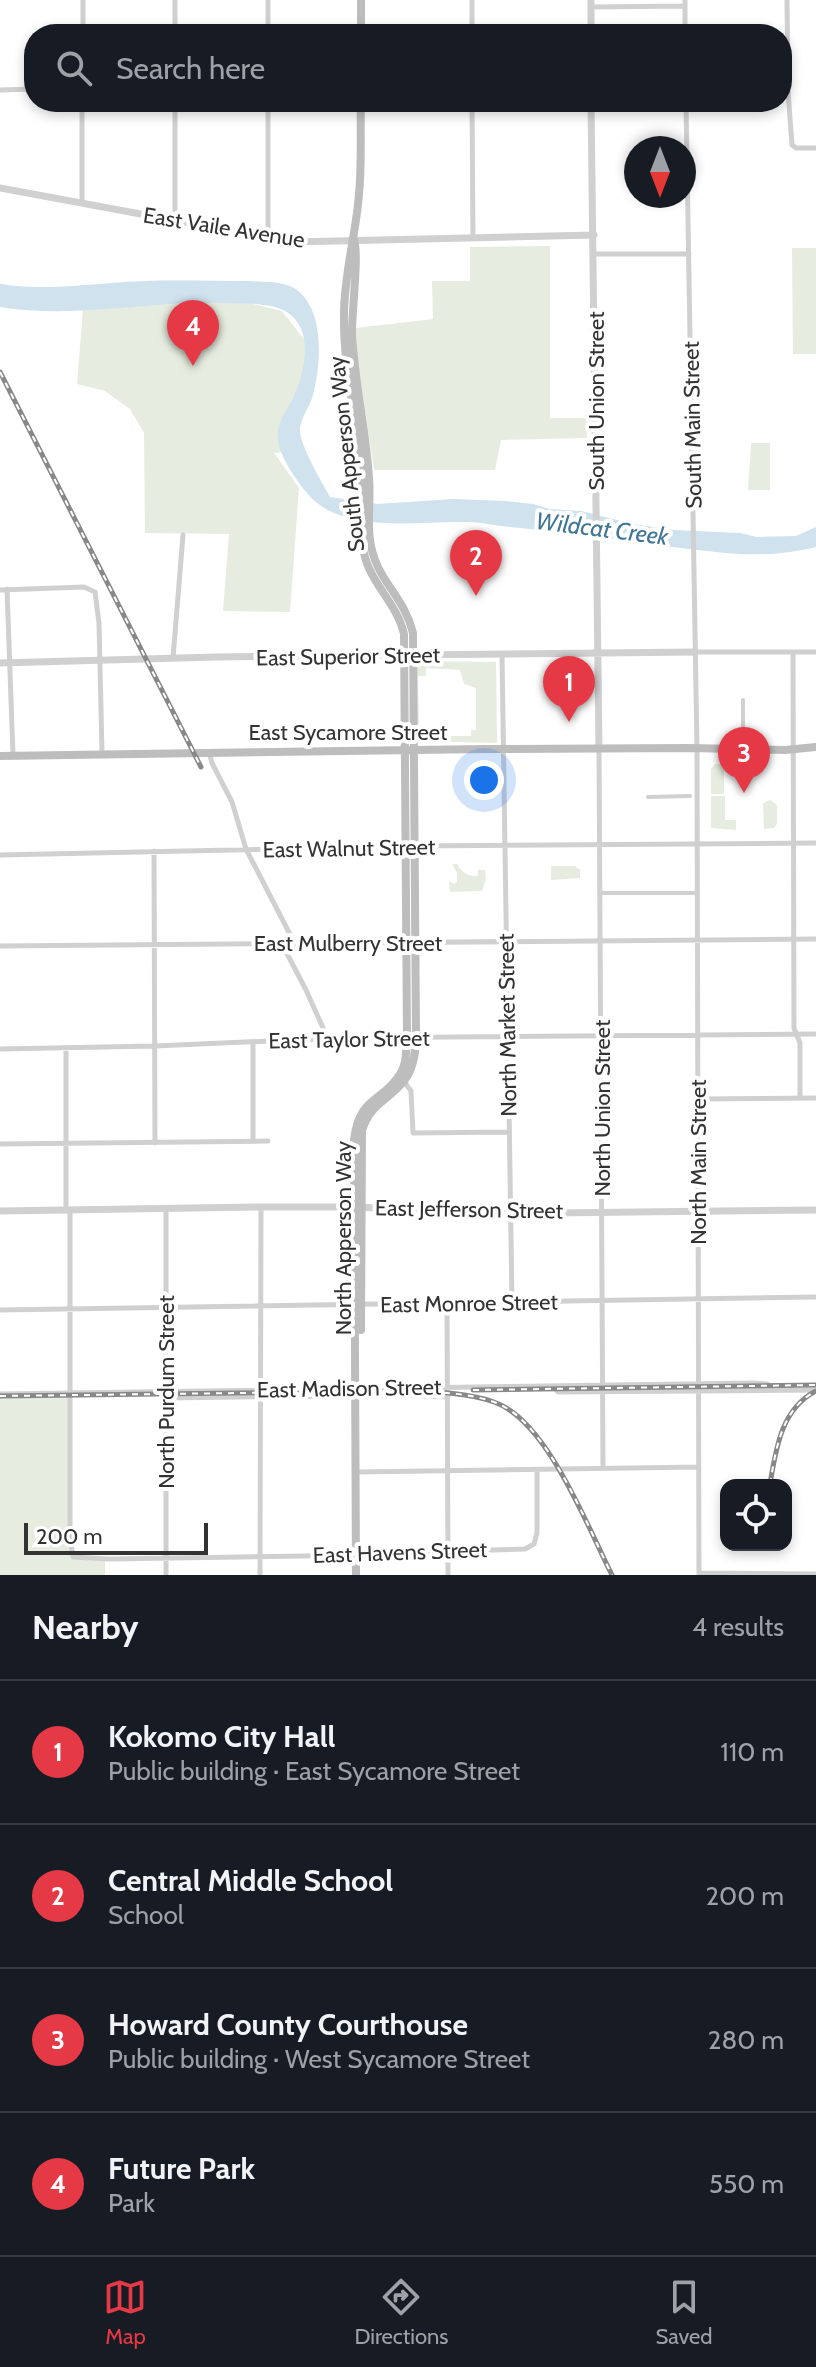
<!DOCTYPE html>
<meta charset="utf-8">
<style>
:root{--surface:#171b24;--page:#20242c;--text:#f1f3f6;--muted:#9ea1a6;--line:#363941;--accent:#e63946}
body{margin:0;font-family:Cabin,sans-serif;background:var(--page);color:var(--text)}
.controls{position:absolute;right:24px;bottom:24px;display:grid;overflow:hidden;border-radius:16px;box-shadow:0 4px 12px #0003}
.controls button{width:72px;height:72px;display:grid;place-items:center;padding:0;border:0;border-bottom:2px solid var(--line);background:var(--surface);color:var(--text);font:40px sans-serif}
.compass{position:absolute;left:624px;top:136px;width:72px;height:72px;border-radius:50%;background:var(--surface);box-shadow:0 4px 12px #0003;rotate:180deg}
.scale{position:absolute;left:24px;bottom:20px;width:184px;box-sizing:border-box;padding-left:8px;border:4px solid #333;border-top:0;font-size:22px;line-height:28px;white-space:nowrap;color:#333;-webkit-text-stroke:6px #fff;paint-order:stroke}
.you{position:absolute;left:484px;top:780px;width:28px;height:28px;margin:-20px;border:6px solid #fff;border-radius:50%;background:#1a73e8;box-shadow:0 0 0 12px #1a73e833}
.badge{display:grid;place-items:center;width:52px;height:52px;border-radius:50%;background:var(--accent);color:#fff;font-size:26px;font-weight:700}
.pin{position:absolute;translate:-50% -66px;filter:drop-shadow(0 2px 4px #0008)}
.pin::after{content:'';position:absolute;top:42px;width:28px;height:24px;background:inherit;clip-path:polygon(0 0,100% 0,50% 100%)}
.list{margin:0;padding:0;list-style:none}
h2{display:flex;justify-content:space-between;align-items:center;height:104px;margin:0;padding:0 32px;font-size:34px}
h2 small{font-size:26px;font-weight:400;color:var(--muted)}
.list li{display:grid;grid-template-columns:52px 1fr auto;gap:24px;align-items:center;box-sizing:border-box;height:144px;padding:0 32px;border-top:2px solid var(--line)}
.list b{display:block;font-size:30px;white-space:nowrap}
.list p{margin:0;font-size:26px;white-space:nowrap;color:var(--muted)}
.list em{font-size:26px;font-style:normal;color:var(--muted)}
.icon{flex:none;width:44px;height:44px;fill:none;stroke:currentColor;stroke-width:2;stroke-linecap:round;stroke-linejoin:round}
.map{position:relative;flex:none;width:816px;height:1575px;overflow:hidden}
.search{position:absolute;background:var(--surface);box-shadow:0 4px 12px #0003;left:24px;right:24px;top:24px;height:88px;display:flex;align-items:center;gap:20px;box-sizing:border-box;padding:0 28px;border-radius:32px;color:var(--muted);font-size:30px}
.sheet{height:680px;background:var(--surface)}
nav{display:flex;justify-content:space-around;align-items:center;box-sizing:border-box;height:112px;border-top:2px solid var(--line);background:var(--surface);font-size:22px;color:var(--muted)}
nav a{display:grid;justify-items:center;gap:4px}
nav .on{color:var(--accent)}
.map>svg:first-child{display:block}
.green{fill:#e6ecdf;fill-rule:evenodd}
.water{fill:#cfe2ee}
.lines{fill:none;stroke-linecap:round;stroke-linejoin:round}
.pedestrian{stroke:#d0d0d0;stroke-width:4}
.minor{stroke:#d0d0d0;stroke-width:5}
.tertiary{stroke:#d0d0d0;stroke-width:7}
.secondary{stroke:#bdbdbd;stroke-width:8}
.rail-casing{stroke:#888;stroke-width:5}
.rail{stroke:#fff;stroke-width:2;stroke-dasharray:6;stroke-linecap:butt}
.labels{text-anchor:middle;stroke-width:8;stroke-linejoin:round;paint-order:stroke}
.street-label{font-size:22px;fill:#333;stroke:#fff}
.water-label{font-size:24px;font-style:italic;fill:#3f7597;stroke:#fff}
</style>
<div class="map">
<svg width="816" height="1575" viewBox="0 0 816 1575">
<rect width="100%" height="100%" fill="#fff"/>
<path class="green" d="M550,246V418H587V438L501,440L495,470H374L357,356L356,328L433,319L432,281H470V247Z
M792,248H816V354H793Z
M237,300L282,311L310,347L290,452L274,453L299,488L290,612L223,611L229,534L145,533L144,433L130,409L105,391L77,384L83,310Z
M751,443H770V490H748Z
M416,661L496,662L497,743L416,741ZM426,668L460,670L464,684L476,688V730H471V736H424L423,731L419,730L418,676H426Z
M715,764H724V794H711V769Z
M711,796H725V820H736V830L711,828Z
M770,800L777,805V824L774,828L764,829L763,803Z
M452,864H457C461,872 469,877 478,876V870H485L486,879L482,891L450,892L449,881L454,884L457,882V873Z
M551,866H576V868L580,869V878L551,880Z
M0,1395L70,1396L71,1553L76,1558L105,1559V1575H0Z"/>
<path class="water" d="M249,281C262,282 280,281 292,287C326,305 321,365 313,395C310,407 300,418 300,430C300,446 322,482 330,497L377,504L454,499L505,501L533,504L550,509L581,511L633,524L673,530L740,533L757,537L796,536L816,527V547C763,560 725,553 672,547C618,539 565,532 510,527C496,526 482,522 468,522C432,521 395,527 359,520C340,517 319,509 307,493C296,480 281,458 278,441C275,424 287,411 294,396C306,369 315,326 283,310C267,302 241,304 223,303C149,301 74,319 0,307V284C41,290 71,286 112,283C155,279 205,281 249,281Z"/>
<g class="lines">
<path class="pedestrian" d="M743,700V742
M648,797L690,796
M601,893H697"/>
<path class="minor" d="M175,0V34
M472,0V34
M685,0V34
M787,0L788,91L792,145L796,148H816
M591,7L685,6
M83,34V0
M268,34V0
M0,90L34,89
M472,102L473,238
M686,102L697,749L699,1575
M82,203V102
M175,220V102
M268,238V102
M594,254H689
M7,589L13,755
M0,590L84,587L95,592L99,623L102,753
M695,652H816
M793,652L794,1028L800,1043V1098
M502,654L512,1302
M173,658L183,535
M599,749L603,1467
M209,752L212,763L232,802L246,849L295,944
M154,851L155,1143
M0,855L414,846L816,843
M282,944L306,990L328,1039
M0,946L816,939
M253,1042V1141
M0,1049L155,1046L339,1038L816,1034
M403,1080L411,1091L413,1133L509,1132
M698,1099L816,1098
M0,1144L268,1141
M66,1210V1048
M70,1210V1538L73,1557L109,1559L439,1554L457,1551L525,1549L534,1544L537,1533V1470
M447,1304L448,1575
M0,1310L816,1297
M555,1389L558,1392L816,1390
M0,1394L753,1383L767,1384L778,1390
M166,1398L403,1395L448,1397
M359,1472L699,1467
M699,1573L816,1574
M166,1575V1209
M260,1575L261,1207"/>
<path class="tertiary" d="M591,0V34
M591,102L599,749
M0,188L292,242L594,235
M0,663L216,657L695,652
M0,1211L261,1207H361L462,1214L816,1210"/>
<path class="secondary" d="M361,34V0
M354,240C359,254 352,311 352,332C354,381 366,429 369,478C371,499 367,520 370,540C375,580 404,595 413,633L416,1031C416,1047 415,1068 404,1081C387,1102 372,1102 362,1130L361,1330
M0,756L486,749L689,748L785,750L816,747
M356,1575L354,1140C359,1096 382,1103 400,1074C407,1064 406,1049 407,1037L404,634C397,603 370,583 364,553C358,529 363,503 362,479C358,424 343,370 344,315C344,273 356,235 359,194C362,164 360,132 361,102"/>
<g class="rail-casing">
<path id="rail" d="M0,372L201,767
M473,1390L816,1385
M0,1396L403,1391C432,1392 465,1392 494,1402C547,1420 587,1526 612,1575
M770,1484C776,1449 781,1409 816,1391"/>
</g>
<use href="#rail" class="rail"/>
</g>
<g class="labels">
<g class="street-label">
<text transform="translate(224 227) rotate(9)" y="8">East Vaile Avenue</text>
<text transform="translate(596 401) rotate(-90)" y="8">South Union Street</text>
<text transform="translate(692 425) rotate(-91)" y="8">South Main Street</text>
<text transform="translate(346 454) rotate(-96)" y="8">South Apperson Way</text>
<text transform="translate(348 656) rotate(-1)" y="8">East Superior Street</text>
<text x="348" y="740">East Sycamore Street</text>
<text transform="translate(349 848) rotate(-1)" y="8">East Walnut Street</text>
<text x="348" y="951">East Mulberry Street</text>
<text transform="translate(507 1025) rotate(-91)" y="8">North Market Street</text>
<text transform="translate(349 1039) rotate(-1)" y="8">East Taylor Street</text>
<text transform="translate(602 1108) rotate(-90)" y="8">North Union Street</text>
<text transform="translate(698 1162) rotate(-90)" y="8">North Main Street</text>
<text transform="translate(469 1209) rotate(1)" y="8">East Jefferson Street</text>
<text transform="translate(343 1238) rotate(-90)" y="8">North Apperson Way</text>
<text transform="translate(469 1303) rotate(-1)" y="8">East Monroe Street</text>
<text transform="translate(349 1388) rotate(-1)" y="8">East Madison Street</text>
<text transform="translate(166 1392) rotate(-90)" y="8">North Purdum Street</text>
<text transform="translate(400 1552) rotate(-2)" y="8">East Havens Street</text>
</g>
<g class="water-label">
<text transform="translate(602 529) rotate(7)" y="8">Wildcat Creek</text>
</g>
</g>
</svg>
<div class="controls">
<button><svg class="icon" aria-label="locate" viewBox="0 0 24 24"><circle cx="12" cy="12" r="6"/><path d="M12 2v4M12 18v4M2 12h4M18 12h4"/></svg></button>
</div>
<svg class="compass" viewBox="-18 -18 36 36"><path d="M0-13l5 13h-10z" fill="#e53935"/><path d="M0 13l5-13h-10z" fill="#9ea1a6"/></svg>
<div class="scale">200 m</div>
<div class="you"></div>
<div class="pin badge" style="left:569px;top:722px">1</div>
<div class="pin badge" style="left:476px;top:596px">2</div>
<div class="pin badge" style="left:744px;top:793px">3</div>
<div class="pin badge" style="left:193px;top:366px">4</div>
<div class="search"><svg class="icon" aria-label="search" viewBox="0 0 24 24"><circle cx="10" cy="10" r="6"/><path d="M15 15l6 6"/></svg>Search here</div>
</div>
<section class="sheet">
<h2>Nearby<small>4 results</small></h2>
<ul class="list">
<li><span class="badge">1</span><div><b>Kokomo City Hall</b><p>Public building · East Sycamore Street</p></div><em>110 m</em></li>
<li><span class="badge">2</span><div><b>Central Middle School</b><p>School</p></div><em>200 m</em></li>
<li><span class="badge">3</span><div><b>Howard County Courthouse</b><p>Public building · West Sycamore Street</p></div><em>280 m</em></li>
<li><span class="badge">4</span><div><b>Future Park</b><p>Park</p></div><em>550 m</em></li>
</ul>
</section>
<nav>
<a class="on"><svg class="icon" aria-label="map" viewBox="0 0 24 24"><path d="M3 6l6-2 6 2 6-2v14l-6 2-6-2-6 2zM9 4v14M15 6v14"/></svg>Map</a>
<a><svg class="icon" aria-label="directions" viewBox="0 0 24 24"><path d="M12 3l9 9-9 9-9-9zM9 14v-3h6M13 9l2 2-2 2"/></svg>Directions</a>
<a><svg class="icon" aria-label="saved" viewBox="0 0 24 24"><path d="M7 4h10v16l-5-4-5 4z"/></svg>Saved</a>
</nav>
